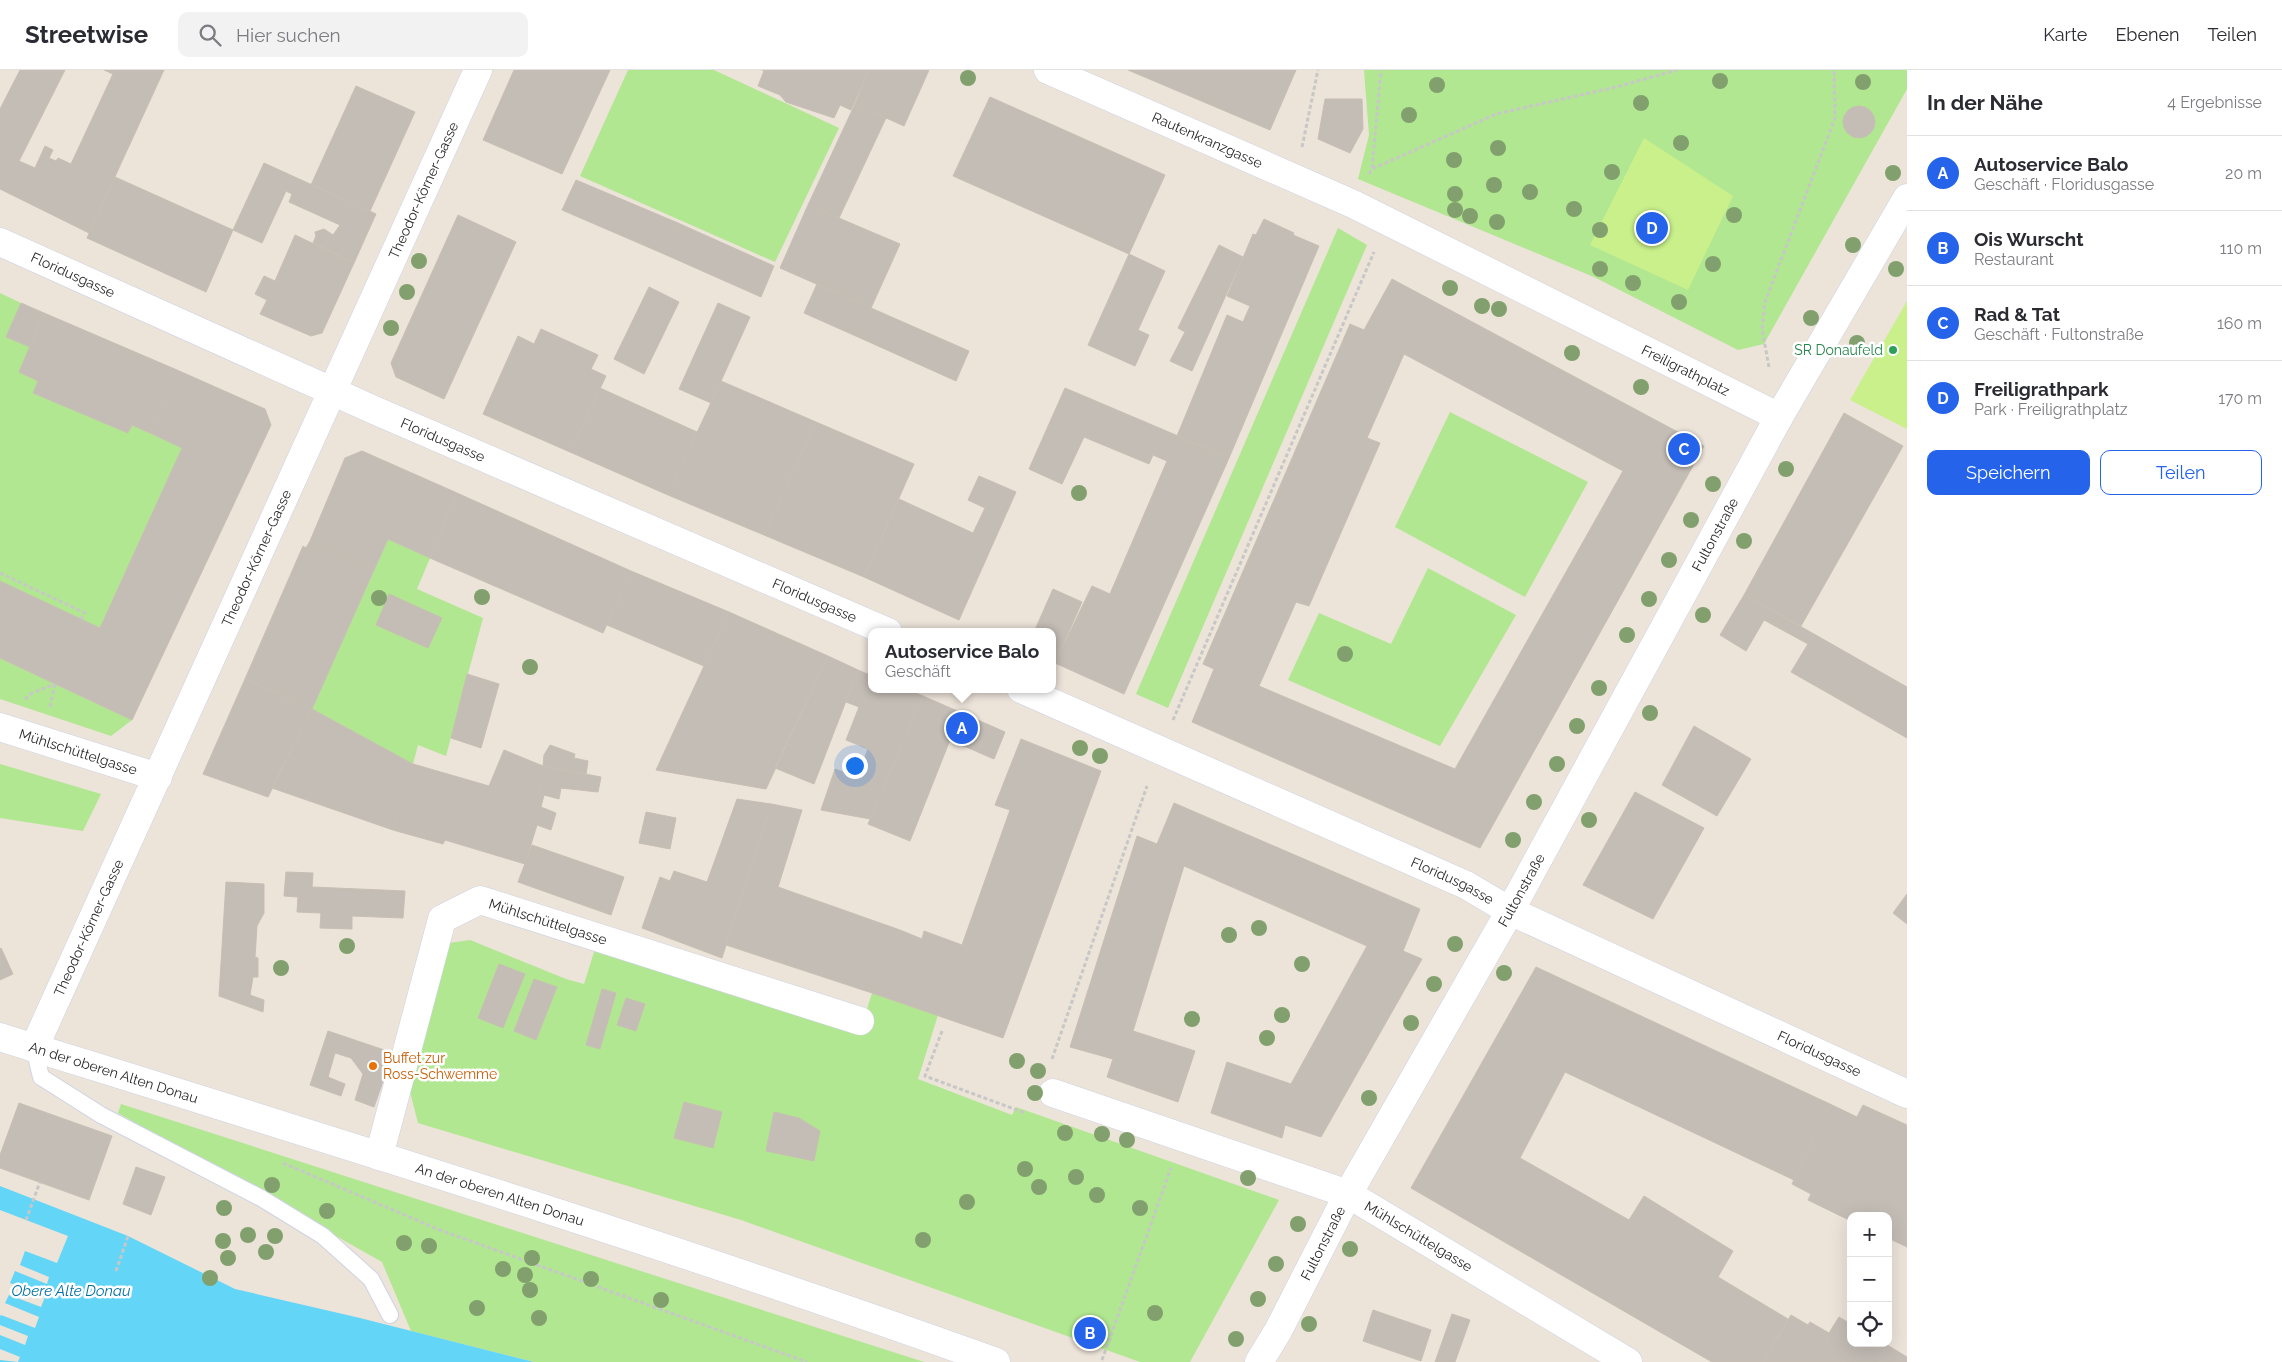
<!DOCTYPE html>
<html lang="de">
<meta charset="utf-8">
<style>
:root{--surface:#fff;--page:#f2f2f3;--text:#2b2b33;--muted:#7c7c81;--line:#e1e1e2;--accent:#2563eb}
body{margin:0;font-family:Raleway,sans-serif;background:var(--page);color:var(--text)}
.controls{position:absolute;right:15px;bottom:15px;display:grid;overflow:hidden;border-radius:10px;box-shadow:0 5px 20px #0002}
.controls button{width:45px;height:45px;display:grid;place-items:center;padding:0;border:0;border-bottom:1px solid var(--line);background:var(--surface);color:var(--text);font:25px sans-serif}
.you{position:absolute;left:854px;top:695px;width:18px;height:18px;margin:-12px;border:4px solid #fff;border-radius:50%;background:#1a73e8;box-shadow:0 0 0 8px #1a73e833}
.badge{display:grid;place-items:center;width:32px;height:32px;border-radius:50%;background:var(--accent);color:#fff;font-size:16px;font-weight:700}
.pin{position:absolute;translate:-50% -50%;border:2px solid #fff;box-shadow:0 1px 5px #0006}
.popup{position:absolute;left:868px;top:558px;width:188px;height:65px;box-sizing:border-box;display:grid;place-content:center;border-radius:10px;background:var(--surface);filter:drop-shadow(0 1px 4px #0005);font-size:16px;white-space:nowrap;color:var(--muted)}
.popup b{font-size:19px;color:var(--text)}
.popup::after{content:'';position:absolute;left:50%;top:100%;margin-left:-10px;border:10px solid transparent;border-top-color:var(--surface)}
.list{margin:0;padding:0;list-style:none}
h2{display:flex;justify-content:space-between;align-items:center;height:65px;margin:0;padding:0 20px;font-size:21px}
h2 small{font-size:16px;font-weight:400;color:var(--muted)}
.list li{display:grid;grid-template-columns:32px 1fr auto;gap:15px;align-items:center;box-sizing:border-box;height:75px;padding:0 20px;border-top:1px solid var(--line)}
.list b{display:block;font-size:19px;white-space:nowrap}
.list p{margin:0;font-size:16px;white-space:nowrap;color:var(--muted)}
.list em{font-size:16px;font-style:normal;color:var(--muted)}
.actions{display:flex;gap:10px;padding:15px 20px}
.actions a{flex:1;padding:11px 0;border:1px solid var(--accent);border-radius:10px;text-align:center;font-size:18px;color:var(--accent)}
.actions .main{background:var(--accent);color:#fff}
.icon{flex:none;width:28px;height:28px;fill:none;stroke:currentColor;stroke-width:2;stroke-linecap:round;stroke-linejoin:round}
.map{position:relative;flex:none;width:1907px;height:1292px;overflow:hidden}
header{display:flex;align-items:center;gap:30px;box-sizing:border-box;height:70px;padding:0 25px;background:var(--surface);border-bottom:1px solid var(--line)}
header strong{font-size:24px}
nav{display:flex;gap:28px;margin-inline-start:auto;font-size:18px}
.search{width:350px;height:45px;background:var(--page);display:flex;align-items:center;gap:12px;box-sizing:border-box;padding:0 18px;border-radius:10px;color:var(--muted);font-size:19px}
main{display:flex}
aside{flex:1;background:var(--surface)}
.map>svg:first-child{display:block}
.green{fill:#b1e791}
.pitch{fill:#c9f08b}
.water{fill:#63d5f7}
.pier{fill:#ece3d9}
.building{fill:#c4bdb6;stroke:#c8bfb3;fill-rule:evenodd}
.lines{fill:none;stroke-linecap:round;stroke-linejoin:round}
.service-casing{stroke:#ced3e3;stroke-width:18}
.minor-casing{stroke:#ced3e3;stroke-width:29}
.tertiary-casing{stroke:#ced3e3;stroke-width:29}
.path{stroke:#c7c7c7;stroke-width:3;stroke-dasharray:4 2.5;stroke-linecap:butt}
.service{stroke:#fff;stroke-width:16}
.minor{stroke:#fff;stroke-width:28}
.tertiary{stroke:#fff;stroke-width:28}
.tree{fill:#81a06d}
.leisure-dot{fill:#2e9e5b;stroke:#fff;stroke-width:2}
.food-dot{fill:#e8710a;stroke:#fff;stroke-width:2}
.labels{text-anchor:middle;stroke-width:5;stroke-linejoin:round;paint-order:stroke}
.street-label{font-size:14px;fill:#292929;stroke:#fff}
.leisure-label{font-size:14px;fill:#27864d;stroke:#fff;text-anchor:end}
.food-label{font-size:14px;fill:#c56008;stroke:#fff;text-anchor:start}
.water-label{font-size:15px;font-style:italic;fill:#0471a2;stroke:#fff}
</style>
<header>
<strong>Streetwise</strong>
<div class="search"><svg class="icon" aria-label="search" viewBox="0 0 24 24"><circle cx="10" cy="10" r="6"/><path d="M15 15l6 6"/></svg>Hier suchen</div>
<nav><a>Karte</a><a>Ebenen</a><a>Teilen</a></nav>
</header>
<main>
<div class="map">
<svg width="1907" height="1292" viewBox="0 0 1907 1292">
<rect width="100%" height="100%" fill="#ece3d9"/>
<path class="green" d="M628,0H714L839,58L775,192L580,106Z
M1364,0H1907V19L1764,274L1738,280L1594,207L1358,109L1369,65Z
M1338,158L1367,175L1168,638L1136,624Z
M0,223L21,233L6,267L30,277L19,302L38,311L33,323L128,363L132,355L182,378L100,558L0,512Z
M1450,342L1588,412L1525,527L1395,457Z
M388,469L430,488L417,519L483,548L446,686L418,675L413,694L312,639Z
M1428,498L1516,545L1440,676L1288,610L1319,543L1391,574Z
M0,588L132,650L111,666L0,629Z
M0,694L101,724L83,761L0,748Z
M470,870L566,909L584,914L595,879L861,958L872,923L938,945L918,1009L1012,1045L1016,1037L1279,1130L1190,1292H1140L741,1150L418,1053L407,1010L449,873Z
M121,1034L924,1292H534L411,1261L382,1192L118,1043Z"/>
<path class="pitch" d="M1644,68L1733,126L1688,220L1590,175Z
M1907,231V359L1850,330Z"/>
<path class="water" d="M0,1116L128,1166L235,1219L360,1248L534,1292H0Z"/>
<path class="pier" d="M0,1140L68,1166L57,1193L25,1181L20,1195L49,1207L47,1214L15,1201L10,1213L45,1227L41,1237L9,1225L5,1233L39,1247L35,1258L1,1245L0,1246Z
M0,1255L28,1266L25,1275L0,1265Z
M0,1279L20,1287L18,1292L0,1290Z"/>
<path class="building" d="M20,0H65L19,91L35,98L45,76L53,80L49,88L56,91L58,88L71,94L113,4L104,0H164L89,163L0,119V39Z
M514,0H610L562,104L483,70Z
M762,0H869L851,40L840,35L834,48L786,32L780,25L758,16L764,1Z
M869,0H929L904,56L855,34Z
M1128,0H1296L1270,60Z
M356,16L415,42L370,141L311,115Z
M990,27L1165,105L1129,184L953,106Z
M1325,29H1362L1363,59L1350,83L1318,69Z
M855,34L886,48L839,148L808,135Z
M1843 52a16 16 0 1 1 32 0a16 16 0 1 1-32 0Z
M264,93L376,144L354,193L313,173L316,166L315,162L324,159L333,165L340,155L289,132L292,124L286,121L262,173L233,160Z
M115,107L233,160L206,222L87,168Z
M576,110L678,153L664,184L562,140Z
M808,135L900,174L871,238L780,198Z
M458,145L516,172L444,329L396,307L391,293Z
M1264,149L1294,163L1293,165L1319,176L1229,388L1177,366L1227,245L1243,252L1250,236L1227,226L1253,164L1256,165Z
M678,153L774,196L761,227L664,184Z
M295,165L354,193L322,263L311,266L260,244L267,230L255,224L264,206L275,211Z
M1219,175L1243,187L1192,301L1170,291L1185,262L1178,258Z
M1129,184L1165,201L1138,260L1149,265L1135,296L1088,275Z
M1392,209L1704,376L1480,778L1192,652L1214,599L1203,594L1350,254L1364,260ZM1404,284L1623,401L1455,699L1259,616L1296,532L1309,536L1380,373L1367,368Z
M817,214L871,238L858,267L804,243Z
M649,217L679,232L644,304L614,289Z
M21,233L44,243L30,277L6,267Z
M718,233L750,247L711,333L679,319Z
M871,238L969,281L956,311L858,267Z
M44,243L177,300L150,363L132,355L128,363L33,323L38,311L19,302Z
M541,259L598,285L591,299L606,306L570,382L483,344L518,266L534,274Z
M177,300L265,339L271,355L132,650L0,588V511L100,558L182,378L150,363Z
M721,311L816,352L764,465L668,425Z
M600,318L697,362L668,425L570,382Z
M1065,318L1164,360L1149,394L1084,367L1062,414L1029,399Z
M1844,343L1903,376L1801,556L1744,525Z
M816,352L914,394L864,507L764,465Z
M1164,360L1229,388L1124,624L1055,593L1092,516L1110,524L1167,391L1153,385Z
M362,381L457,423L430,488L388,469L374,500L310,471L345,388Z
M979,406L1016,422L959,550L864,507L899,429L973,463L985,438L968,430Z
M457,423L631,501L603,563L430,488Z
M310,471L374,500L312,639L245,609L303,476L306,478Z
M631,501L729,542L704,596L607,555Z
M1053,519L1082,532L1055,593L1052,592V562H1034Z
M389,524L442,548L428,578L376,555Z
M1744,525L1814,564L1808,574L1764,550L1746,581L1720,565Z
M729,542L828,586L766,719L656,700Z
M1814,564L1907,617V668L1791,602Z
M828,586L858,600L814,714L775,698Z
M858,600L872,606V619H906L923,626L870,749L821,740L835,699L857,707L868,679L846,670L859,637L846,632Z
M467,604L499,614L481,678L451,668Z
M245,609L312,639L268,727L203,704Z
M923,626L1005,662L994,689L950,670L910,771L868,754Z
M312,639L413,694L393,760L272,718Z
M1694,656L1751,689L1717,746L1662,715Z
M1021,669L1101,701L1003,968L872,923L900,860L922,869L924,861L962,875L1010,740L995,735Z
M550,675L575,684L574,688L588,691L586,705L543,696L544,685Z
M504,680L543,696L539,722L544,725L541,737L556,743L551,760L537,755L525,794L445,770L443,774L393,760L413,694L489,716Z
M543,696L601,707L598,722L561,718L559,729L544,725L539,722Z
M1635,722L1704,758L1653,849L1583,815Z
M737,729L771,734L722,888L642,858L660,807L670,811L674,801L707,812Z
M1174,733L1420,839L1403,881L1422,889L1321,1067L1285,1055L1282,1068L1211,1043L1227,992L1291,1014L1367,876L1184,796L1133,961L1195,981L1178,1032L1107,1007L1113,989L1070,977L1137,766L1157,774Z
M771,734L802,740L778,817L900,860L872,923L726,875Z
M646,742L676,748L670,779L639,773Z
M532,775L624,807L611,845L518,812Z
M286,802L313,803L312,817L405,821L403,848L352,846V859L320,858L321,843L297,842L298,827L284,826Z
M226,812L264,814V843L257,856L255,887L258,888V907H253L250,925L264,930L263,942L219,926Z
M1907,824V854L1893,843Z
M1,878L13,904L0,910V879Z
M499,894L525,904L503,958L478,948Z
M1536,897L1830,1034L1794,1110L1565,1002L1520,1088L1629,1150L1644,1126L1733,1181L1718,1207L1788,1249L1763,1292H1712L1411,1118Z
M534,909L557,917L536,970L514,961Z
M602,919L616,923L600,979L586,975Z
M626,928L645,934L636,961L617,955Z
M328,961L393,983L374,1037L355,1030L363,1004L351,988L335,983L328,1007L345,1014L341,1026L310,1015Z
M684,1032L722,1042L713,1078L674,1068Z
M19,1033L112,1066L89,1130L0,1098V1085Z
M1830,1034L1857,1047L1863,1035L1907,1055V1177L1888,1168V1146H1851V1151L1808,1130L1811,1124L1792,1114Z
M774,1042L799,1048L820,1061L814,1091L766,1081Z
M136,1097L165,1107L151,1145L123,1134Z
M1373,1240L1431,1260L1421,1291L1363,1271Z
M1452,1244L1470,1250L1455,1292H1435Z
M1791,1245L1808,1255L1810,1252L1829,1263L1839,1247L1851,1254V1273H1884L1907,1287V1292H1763Z
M1079,1251L1105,1261L1100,1274L1074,1265Z"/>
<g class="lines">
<g class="service-casing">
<path id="service" d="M34,978L41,1007L101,1045L261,1128L323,1166L371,1209L390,1245"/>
</g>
<g class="minor-casing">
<g id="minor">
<path id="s1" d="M1048,0L1353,134L1779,347"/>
<path id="s2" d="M0,172L374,340L888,562"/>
<path id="s3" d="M1021,619L1466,815L1510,841L1907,1024"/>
<path id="s4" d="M0,657L158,707"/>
<path id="s5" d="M34,978L478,0"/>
<path id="s6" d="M1053,1023L1348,1124L1628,1292"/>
<path id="s7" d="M379,1086L442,849L480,830L860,951"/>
</g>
</g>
<g class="tertiary-casing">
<g id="tertiary">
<path id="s8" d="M0,967C333,1071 668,1174 996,1292"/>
<path id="s9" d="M1259,1292L1278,1261L1348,1124L1510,841L1779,347L1907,128"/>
</g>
</g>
<path class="path" d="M1302,77L1318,0
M1372,98L1381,0
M1369,104L1372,99L1496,44L1616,17L1677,0
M1769,297L1762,259L1765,232L1835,48L1834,0
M0,503L85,543L81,549
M25,629L32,623L55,614
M50,637L55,614
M1173,650L1374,182
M942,961L925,1006L1025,1043
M1052,989L1147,716
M283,1093L440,1160L807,1292
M26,1150L40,1112
M116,1201L128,1166
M1102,1290L1171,1098"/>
<use href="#service" class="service"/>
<use href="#minor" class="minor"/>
<use href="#tertiary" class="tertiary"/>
</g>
<g class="tree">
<circle cx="968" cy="8" r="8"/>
<circle cx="1720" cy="11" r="8"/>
<circle cx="1863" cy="12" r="8"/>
<circle cx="1437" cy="15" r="8"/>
<circle cx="1641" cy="33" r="8"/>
<circle cx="1409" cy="45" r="8"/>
<circle cx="1681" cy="73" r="8"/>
<circle cx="1498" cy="78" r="8"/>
<circle cx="1454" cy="90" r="8"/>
<circle cx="1612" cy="102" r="8"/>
<circle cx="1893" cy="103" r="8"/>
<circle cx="1494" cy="115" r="8"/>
<circle cx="1530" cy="122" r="8"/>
<circle cx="1455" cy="124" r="8"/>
<circle cx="1574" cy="139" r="8"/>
<circle cx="1455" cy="140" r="8"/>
<circle cx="1734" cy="145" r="8"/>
<circle cx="1470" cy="146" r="8"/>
<circle cx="1497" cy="152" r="8"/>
<circle cx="1600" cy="160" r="8"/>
<circle cx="1853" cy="175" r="8"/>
<circle cx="419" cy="191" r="8"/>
<circle cx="1713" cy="194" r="8"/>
<circle cx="1600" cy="199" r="8"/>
<circle cx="1896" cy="199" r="8"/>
<circle cx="1633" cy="213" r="8"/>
<circle cx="1450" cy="218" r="8"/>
<circle cx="407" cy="222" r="8"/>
<circle cx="1679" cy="232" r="8"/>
<circle cx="1482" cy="236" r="8"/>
<circle cx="1499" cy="239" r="8"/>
<circle cx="1811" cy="248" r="8"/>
<circle cx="391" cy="258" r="8"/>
<circle cx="1857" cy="273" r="8"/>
<circle cx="1572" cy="283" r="8"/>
<circle cx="1641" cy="317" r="8"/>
<circle cx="1786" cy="399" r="8"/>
<circle cx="1713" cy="414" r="8"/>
<circle cx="1079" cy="423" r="8"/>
<circle cx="1691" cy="450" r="8"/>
<circle cx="1744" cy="471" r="8"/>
<circle cx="1669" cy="490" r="8"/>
<circle cx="482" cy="527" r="8"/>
<circle cx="379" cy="528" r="8"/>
<circle cx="1649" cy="529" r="8"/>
<circle cx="1703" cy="545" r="8"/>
<circle cx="1627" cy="565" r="8"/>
<circle cx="1345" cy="584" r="8"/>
<circle cx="530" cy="597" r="8"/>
<circle cx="1599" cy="618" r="8"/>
<circle cx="1650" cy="643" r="8"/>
<circle cx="1577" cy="656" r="8"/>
<circle cx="1080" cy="678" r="8"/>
<circle cx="1100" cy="686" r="8"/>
<circle cx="1557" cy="694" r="8"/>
<circle cx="1534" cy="732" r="8"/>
<circle cx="1589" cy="750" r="8"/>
<circle cx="1513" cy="770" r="8"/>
<circle cx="1259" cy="858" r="8"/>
<circle cx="1229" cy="865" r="8"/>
<circle cx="1455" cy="874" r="8"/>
<circle cx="347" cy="876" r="8"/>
<circle cx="1302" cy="894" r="8"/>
<circle cx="281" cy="898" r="8"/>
<circle cx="1504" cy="903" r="8"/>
<circle cx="1434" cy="914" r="8"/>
<circle cx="1282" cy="945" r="8"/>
<circle cx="1192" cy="949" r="8"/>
<circle cx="1411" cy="953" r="8"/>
<circle cx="1267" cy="968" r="8"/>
<circle cx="1017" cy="991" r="8"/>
<circle cx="1038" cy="1001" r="8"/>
<circle cx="1035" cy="1023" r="8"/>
<circle cx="1369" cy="1028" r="8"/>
<circle cx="1065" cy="1063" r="8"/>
<circle cx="1102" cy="1064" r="8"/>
<circle cx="1127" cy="1070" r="8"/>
<circle cx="1025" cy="1099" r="8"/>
<circle cx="1076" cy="1107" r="8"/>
<circle cx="1248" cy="1108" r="8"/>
<circle cx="272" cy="1115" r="8"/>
<circle cx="1039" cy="1117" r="8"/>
<circle cx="1097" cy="1125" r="8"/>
<circle cx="967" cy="1132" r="8"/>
<circle cx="224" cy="1138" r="8"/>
<circle cx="1140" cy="1138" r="8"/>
<circle cx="327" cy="1141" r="8"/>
<circle cx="1298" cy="1154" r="8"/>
<circle cx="248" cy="1165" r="8"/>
<circle cx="275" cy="1166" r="8"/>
<circle cx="923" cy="1170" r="8"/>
<circle cx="223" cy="1171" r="8"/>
<circle cx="404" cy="1173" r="8"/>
<circle cx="429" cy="1176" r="8"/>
<circle cx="1350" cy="1179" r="8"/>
<circle cx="266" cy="1182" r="8"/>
<circle cx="228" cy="1188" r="8"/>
<circle cx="532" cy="1188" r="8"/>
<circle cx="1276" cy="1194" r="8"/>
<circle cx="503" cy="1199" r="8"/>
<circle cx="525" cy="1205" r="8"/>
<circle cx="210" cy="1208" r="8"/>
<circle cx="591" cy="1209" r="8"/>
<circle cx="530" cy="1220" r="8"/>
<circle cx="1258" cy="1229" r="8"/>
<circle cx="661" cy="1230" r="8"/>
<circle cx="477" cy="1238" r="8"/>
<circle cx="1155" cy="1243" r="8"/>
<circle cx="539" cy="1248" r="8"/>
<circle cx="1309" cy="1254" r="8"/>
<circle cx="1236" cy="1269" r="8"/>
</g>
<circle class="leisure-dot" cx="1893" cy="280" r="5"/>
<circle class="food-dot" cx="373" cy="996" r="5"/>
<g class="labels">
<g class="street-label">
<text dy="5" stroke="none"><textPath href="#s1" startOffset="174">Rautenkranzgasse</textPath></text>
<text dy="5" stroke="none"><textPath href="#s5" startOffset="942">Theodor-Körner-Gasse</textPath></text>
<text dy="5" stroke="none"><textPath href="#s2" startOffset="80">Floridusgasse</textPath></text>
<text dy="5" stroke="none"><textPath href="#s1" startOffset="705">Freiligrathplatz</textPath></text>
<text dy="5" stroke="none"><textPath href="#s2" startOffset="485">Floridusgasse</textPath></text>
<text dy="5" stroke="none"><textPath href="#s9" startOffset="945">Fultonstraße</textPath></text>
<text dy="5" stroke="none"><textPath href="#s5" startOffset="538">Theodor-Körner-Gasse</textPath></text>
<text dy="5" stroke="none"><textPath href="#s2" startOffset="890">Floridusgasse</textPath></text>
<text dy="5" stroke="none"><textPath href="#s4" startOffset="82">Mühlschüttelgasse</textPath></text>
<text dy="5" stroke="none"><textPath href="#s3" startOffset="472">Floridusgasse</textPath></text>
<text dy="5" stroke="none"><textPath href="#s9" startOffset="540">Fultonstraße</textPath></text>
<text dy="5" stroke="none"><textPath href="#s7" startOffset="359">Mühlschüttelgasse</textPath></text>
<text dy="5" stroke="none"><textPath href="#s5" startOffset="132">Theodor-Körner-Gasse</textPath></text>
<text dy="5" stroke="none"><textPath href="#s3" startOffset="878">Floridusgasse</textPath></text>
<text dy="5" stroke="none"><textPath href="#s8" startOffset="119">An der oberen Alten Donau</textPath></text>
<text dy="5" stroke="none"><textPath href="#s8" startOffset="524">An der oberen Alten Donau</textPath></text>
<text dy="5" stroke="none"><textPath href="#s6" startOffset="394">Mühlschüttelgasse</textPath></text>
<text dy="5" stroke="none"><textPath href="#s9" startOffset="135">Fultonstraße</textPath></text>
</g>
<g class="leisure-label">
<text x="1883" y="285">SR Donaufeld</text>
</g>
<g class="food-label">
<text x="383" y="993">Buffet zur<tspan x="383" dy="16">Ross-Schwemme</tspan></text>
</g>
<g class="water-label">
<text x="71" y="1226">Obere Alte Donau</text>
</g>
</g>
</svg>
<div class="controls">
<button>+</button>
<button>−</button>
<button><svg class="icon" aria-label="locate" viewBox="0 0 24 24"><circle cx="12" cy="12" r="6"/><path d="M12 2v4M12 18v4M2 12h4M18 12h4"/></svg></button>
</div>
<div class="you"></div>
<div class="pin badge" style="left:962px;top:658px">A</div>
<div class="popup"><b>Autoservice Balo</b>Geschäft</div>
<div class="pin badge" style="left:1090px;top:1263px">B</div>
<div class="pin badge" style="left:1684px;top:379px">C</div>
<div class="pin badge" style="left:1652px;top:158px">D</div>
</div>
<aside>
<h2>In der Nähe<small>4 Ergebnisse</small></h2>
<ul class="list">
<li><span class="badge">A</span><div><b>Autoservice Balo</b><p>Geschäft · Floridusgasse</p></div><em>20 m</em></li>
<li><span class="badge">B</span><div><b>Ois Wurscht</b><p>Restaurant</p></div><em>110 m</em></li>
<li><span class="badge">C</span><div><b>Rad &amp; Tat</b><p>Geschäft · Fultonstraße</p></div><em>160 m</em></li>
<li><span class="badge">D</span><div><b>Freiligrathpark</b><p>Park · Freiligrathplatz</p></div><em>170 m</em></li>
</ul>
<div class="actions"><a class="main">Speichern</a><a>Teilen</a></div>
</aside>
</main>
